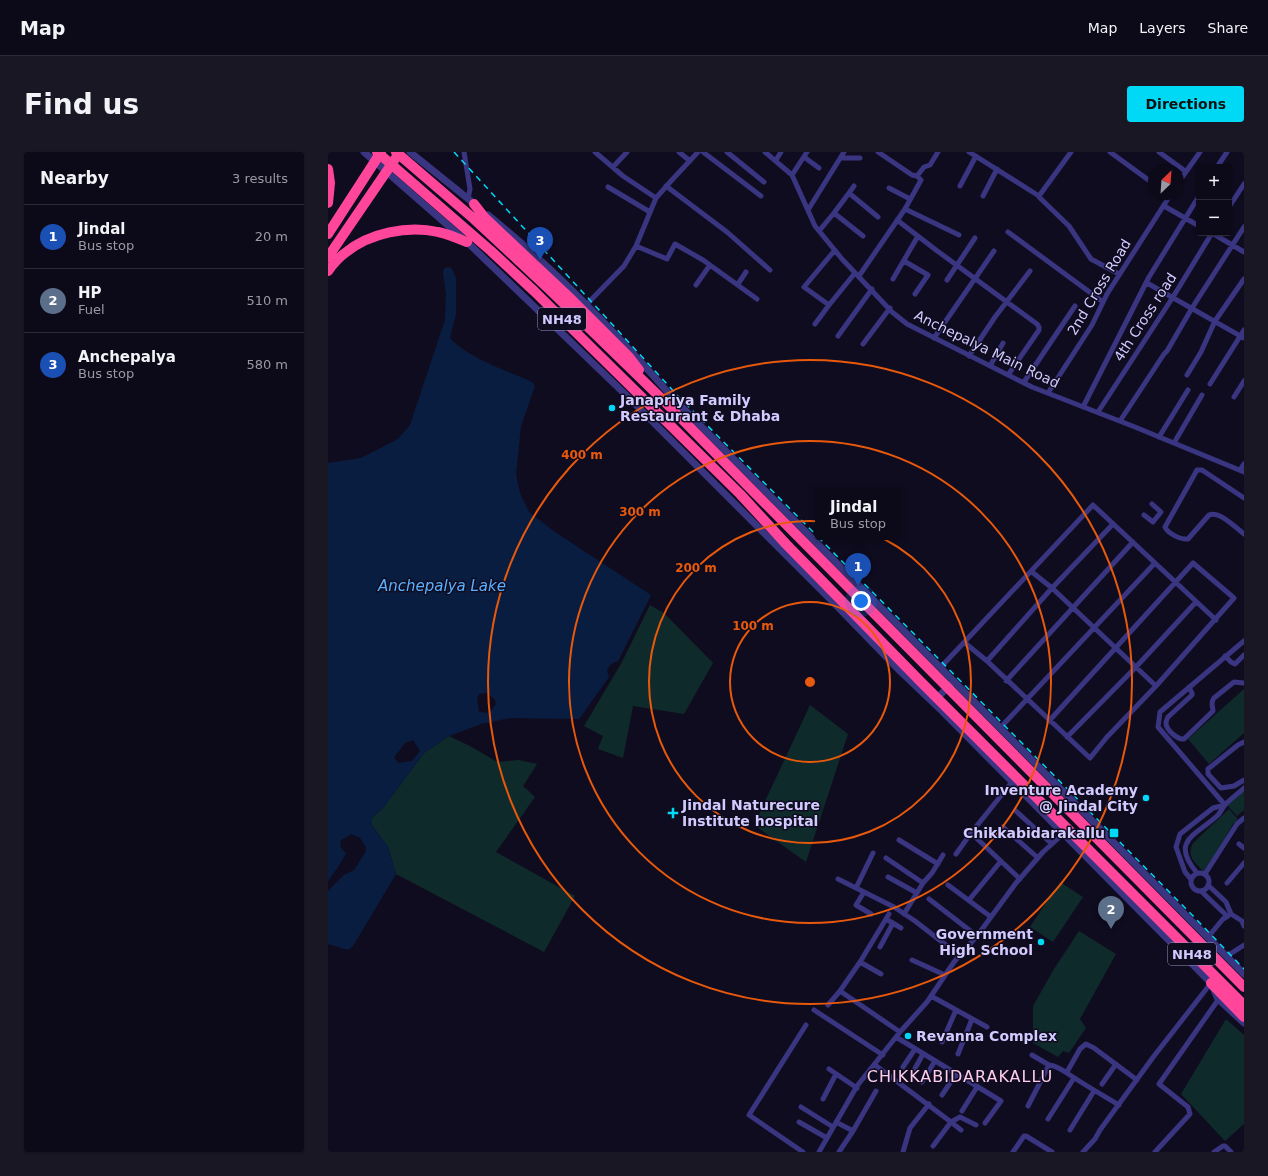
<!DOCTYPE html>
<meta charset="utf-8">
<style>
:root{--surface:#0c0918;--page:#1a1725;--text:#f1f3f6;--muted:#9a9aa2;--line:#2c2a37;--accent:#00d9f6}
body{margin:0;font-family:"DejaVu Sans",sans-serif;background:var(--page);color:var(--text)}
.controls{position:absolute;right:12px;top:12px;display:grid;overflow:hidden;border-radius:4px;box-shadow:0 1px 3px #0004}
.controls button{width:36px;height:36px;display:grid;place-items:center;padding:0;border:0;border-bottom:1px solid var(--line);background:var(--surface);color:var(--text);font:20px sans-serif}
.compass{position:absolute;left:820px;top:12px;width:36px;height:36px;border-radius:50%;background:var(--surface);box-shadow:0 1px 3px #0004;rotate:25deg}
.you{position:absolute;left:533px;top:449px;width:14px;height:14px;margin:-10px;border:3px solid #fff;border-radius:50%;background:#1a73e8;box-shadow:0 0 0 6px #1a73e833}
.badge{display:grid;place-items:center;width:26px;height:26px;border-radius:50%;background:var(--accent);color:#fff;font-size:13px;font-weight:700}
.pin{position:absolute;translate:-50% -33px;filter:drop-shadow(0 1px 2px #0008)}
.pin::after{content:'';position:absolute;top:21px;width:14px;height:12px;background:inherit;clip-path:polygon(0 0,100% 0,50% 100%)}
.popup{position:absolute;left:487px;top:336px;width:86px;height:52px;box-sizing:border-box;display:grid;place-content:center;border-radius:4px;background:var(--surface);filter:drop-shadow(0 1px 3px #0005);font-size:13px;white-space:nowrap;color:var(--muted)}
.popup b{font-size:15px;color:var(--text)}
.popup::after{content:'';position:absolute;left:50%;top:100%;margin-left:-8px;border:8px solid transparent;border-top-color:var(--surface)}
.list{margin:0;padding:0;list-style:none}
h2{display:flex;justify-content:space-between;align-items:center;height:52px;margin:0;padding:0 16px;font-size:17px}
h2 small{font-size:13px;font-weight:400;color:var(--muted)}
.list li{display:grid;grid-template-columns:26px 1fr auto;gap:12px;align-items:center;box-sizing:border-box;height:64px;padding:0 16px;border-top:1px solid var(--line)}
.list b{display:block;font-size:15px;white-space:nowrap}
.list p{margin:0;font-size:13px;white-space:nowrap;color:var(--muted)}
.list em{font-size:13px;font-style:normal;color:var(--muted)}
.map{position:relative;flex:none;width:916px;height:1000px;overflow:hidden;border-radius:4px}
header{display:flex;align-items:center;gap:24px;box-sizing:border-box;height:56px;padding:0 20px;background:var(--surface);border-bottom:1px solid var(--line)}
header strong{font-size:19px}
nav{display:flex;gap:22px;margin-inline-start:auto;font-size:14px}
.intro{display:flex;align-items:center;justify-content:space-between;box-sizing:border-box;height:96px;padding:0 24px}
h1{margin:0;font-size:28px}
.button{padding:10px 18px;border-radius:4px;background:var(--accent);color:#111;font-size:14px;font-weight:700}
main{display:flex;gap:24px;padding:0 24px}
aside{flex:1;background:var(--surface);border-radius:4px;box-shadow:0 1px 3px #0004}
.map>svg:first-child{display:block}
.green{fill:#0f2a2a}
.water{fill:#091d41;fill-rule:evenodd}
.lines{fill:none;stroke-linecap:round;stroke-linejoin:round}
.minor{stroke:#393581;stroke-width:5}
.tertiary{stroke:#393581;stroke-width:7}
.motorway{stroke:#ff469b;stroke-width:10}
.rail{stroke:#00d9f6;stroke-width:1.5;stroke-dasharray:6 5;stroke-linecap:butt}
.ring{fill:none;stroke:#e8590c;stroke-width:2}
.poi-dot{fill:#00d9f6;stroke:#100c20;stroke-width:1.5}
.labels{text-anchor:middle;stroke-width:3;stroke-linejoin:round;paint-order:stroke}
.shield{fill:#100c20;stroke:#9892bc;stroke-width:1}
.shield-label{font-size:13px;font-weight:bold;fill:#d2cbff}
.street-label{font-size:14px;fill:#d2cbff;stroke:#100c20}
.poi-label{font-size:14px;font-weight:bold;fill:#d2cbff;stroke:#100c20;text-anchor:start}
.water-label{font-size:15px;font-style:italic;fill:#59afff;stroke:#100c20}
.quarter-label{font-size:16px;letter-spacing:1px;fill:#ffcdec;stroke:#100c20}
.centre{fill:#e8590c;stroke:#100c20;stroke-width:2}
.ring-label{font-size:12px;text-anchor:middle;font-weight:bold;fill:#e8590c;stroke:#100c20;stroke-width:3;stroke-linejoin:round;paint-order:stroke}
</style>
<header>
<strong>Map</strong>
<nav><a>Map</a><a>Layers</a><a>Share</a></nav>
</header>
<div class="intro"><h1>Find us</h1><a class="button">Directions</a></div>
<main>
<aside>
<h2>Nearby<small>3 results</small></h2>
<ul class="list">
<li><span class="badge" style="background:#1a4fb4">1</span><div><b>Jindal</b><p>Bus stop</p></div><em>20 m</em></li>
<li><span class="badge" style="background:#5c6f8a">2</span><div><b>HP</b><p>Fuel</p></div><em>510 m</em></li>
<li><span class="badge" style="background:#1a4fb4">3</span><div><b>Anchepalya</b><p>Bus stop</p></div><em>580 m</em></li>
</ul>
</aside>
<div class="map">
<svg width="916" height="1000" viewBox="0 0 916 1000">
<rect width="100%" height="100%" fill="#100c20"/>
<path class="green" d="M322,453L336,461L385,511L356,562L305,554L295,606L270,597L275,584L256,574L294,510Z
M916,537V581L881,612L860,587Z
M482,553L520,582L478,710L426,673Z
M121,584L142,594L169,610L191,608L209,612L195,634L207,645L168,700L247,744L216,800L68,722L60,695L44,673V666L55,656L96,601Z
M916,639V658L909,664L899,653Z
M901,657L910,667L905,672L877,721C867,711 858,705 865,691Z
M732,730L755,745L725,790L702,775Z
M751,779L788,802L752,867L758,876L741,901L735,899L730,905L705,891V854L726,817Z
M898,867L916,883V972L897,989L853,942Z"/>
<path class="water" d="M123,115L128,126V162L122,186C138,205 180,219 204,230L207,234L193,274L188,322L192,341L201,360L227,380L323,443L290,509L283,512L279,518L281,525L251,567L182,566L153,572L121,584L96,601L55,656L44,666V673L60,695L68,722L25,794L20,798L0,792V739L16,723L26,718L37,701L38,695L32,686L23,682L12,689L13,696L18,701C18,704 1,728 0,729V311L33,306L70,287L82,273L117,168L118,142L115,121L116,116ZM158,541C170,548 171,550 161,561L151,560L149,546L151,542ZM85,588L92,599L84,609L70,611L66,605L77,591Z"/>
<g class="lines">
<path class="minor" d="M136,0L142,37L140,47
M267,0L295,24L328,46
M351,0L362,9
M375,0L433,44
M399,0L436,30
M437,0L464,23L487,74L514,107L564,160L579,172L704,235L807,275L916,320
M550,0L584,23L589,24
M641,0L711,44V45L741,74L763,107L791,122
M782,0L826,32
M831,0L857,19
M476,5L491,16
M513,6H532
M448,8L453,0
M285,15L299,0
M889,15L899,0
M464,23L479,0
M850,31L872,0
M338,34L399,80L442,118
M632,34L648,4
M280,35L322,60
M561,36L582,47
M521,41L526,34
M655,44L669,17
M711,44L743,0
M836,54L871,74
M901,55L916,32
M577,57L631,83
M480,58L516,0
M569,68L608,98L709,172L711,175V178L680,223
M491,79L506,61
M680,80L775,150
M884,81L916,100
M535,84L506,61L521,41L550,65
M308,94L339,107L347,92L375,108L429,147
M576,109L600,123L587,142
M531,124L577,57L593,28L589,24L596,15L602,13L610,0
M565,127L590,84
M619,128L647,86
M819,131L916,186
M410,132L418,120
M368,133L382,113
M258,153L296,114L308,94L328,46L343,29L370,0
M501,153L476,135L507,98
M487,172L501,153L527,121
M510,184L544,137
M606,186L666,99
M535,192L562,156
M641,204L667,165L702,119
M662,214L675,191
M859,223L873,200L887,169L916,127
M696,230L747,154
M882,232L916,178
M720,241L764,173L779,142L843,42
M906,245L916,229
M755,255L821,125L871,44
M770,260L845,145L884,81
M792,269L836,202L839,199L864,156L916,75
M831,285L860,238
M846,291L874,243
M912,318L916,312
M916,346L874,318H869L837,375C839,381 853,388 860,387L881,363C891,358 908,376 916,382
M816,363L825,370L833,360L824,352
M704,420L724,436L828,534
M637,491L659,509L762,606L779,585L828,534L906,446L865,411L721,569
M897,504L903,510L907,512L916,503
M659,509L724,436L785,372
M612,516L765,353L888,468
M678,529L805,390
M861,535L864,541V543L840,565C839,567 838,569 838,571C838,578 850,588 856,587L885,559C885,554 882,551 886,546L906,530L916,531
M672,576L826,412
M739,585L808,515L868,450
M916,590L910,593L880,617V622L893,636L906,634L916,628
M684,630L643,681L692,727
M897,653L830,575L832,560L916,489
M688,659L724,692
M675,675L710,706
M571,688L610,712
M911,692L916,696
M628,702L643,681
M558,706L595,731
M863 730a9 9 0 1 1 18 0a9 9 0 1 1-18 0Z
M869,721C841,688 869,683 890,663C893,660 894,656 897,653C902,647 910,642 916,636
M877,722L909,672L916,666
M560,725L589,741
M510,727L566,755L587,769L632,804
M863,727L857,720L848,695L852,682L885,656L897,653
M899,731L916,711
M620,733L663,765
M880,733L898,750L903,762L914,769L916,774
M528,736L545,701
M873,739L899,764
M536,740L528,753L543,762
M601,747L649,784
M641,748L673,709
M561,762L532,810L512,839L572,880
M576,762L595,731L604,721L615,703
M558,767L573,776
M880,785L895,767L900,764
M552,795L565,771
M899,804L916,793
M584,808L617,823
M532,810L553,822
M603,844L659,875
M500,853L512,839
M486,858L555,903
M568,885L673,949L657,971
M614,890L628,858
M630,902L644,867
M704,903L721,913
M547,913L623,970L632,965L648,973
M575,915L587,897
M501,917L529,936
M585,920L595,902
M739,920L752,897L758,892L766,896L809,928
M594,930L607,909
M774,932L788,912
M614,943L628,922
M495,947L508,922
M700,954L721,913C732,914 739,922 748,927C762,936 776,944 791,953
M473,955L505,975
M634,959L649,935
M720,967L746,926
M471,970L499,986
M508,970L525,979L548,939
M742,978L766,939
M605,994L623,970L633,978
M475,1000L421,963L478,873
M491,1000L529,934L572,880L599,850L626,810L649,784L688,731L715,700L735,682
M511,1000L525,979
M575,1000L582,976L601,952
M685,1000L696,984H698L724,1000
M755,1000L767,987L772,978L826,904L883,831
M827,1000L862,962L860,955L831,932L890,848
M886,1000L895,994H897L903,1000"/>
<path class="tertiary" d="M36,0L139,90L299,244L505,450L572,519L614,559L883,831L890,847L916,871
M82,0L149,54
M160,63C227,117 289,182 345,246L916,822
M606,549L623,532"/>
<path class="motorway" d="M49,0L163,99L206,139L412,342L458,392L592,529L916,853
M68,0L146,67L221,137L336,249L916,835
M0,17L2,31L0,51
M146,52L157,66L244,148L301,205L311,218
M0,82L53,0
M0,105L67,7
M0,119C5,112 10,106 17,101C41,81 80,73 110,80C120,82 129,86 139,90
M883,831L916,865"/>
<path class="rail" d="M126,0L350,244L490,385
M490,385L868,767L916,817"/>
</g>
<g class="ring">
<circle cx="482" cy="530" r="80"/>
<circle cx="482" cy="530" r="161"/>
<circle cx="482" cy="530" r="241"/>
<circle cx="482" cy="530" r="322"/>
</g>
<g class="poi-dot">
<circle cx="284" cy="256" r="4"/>
<circle cx="818" cy="646" r="4"/>
<path d="M343 655h4v4h4v4h-4v4h-4v-4h-4v-4h4z"/>
<rect x="781" y="676" width="10" height="10" rx="2"/>
<circle cx="713" cy="790" r="4"/>
<circle cx="580" cy="884" r="4"/>
</g>
<g class="labels">
<g class="shield">
<rect x="210" y="156" width="48" height="22" rx="3"/>
<rect x="840" y="791" width="48" height="22" rx="3"/>
</g>
<g class="shield-label">
<text x="234" y="172">NH48</text>
<text x="864" y="807">NH48</text>
</g>
<g class="street-label">
<text transform="translate(771 135) rotate(-59)" y="5">2nd Cross Road</text>
<text transform="translate(817 165) rotate(-57)" y="5">4th Cross road</text>
<text transform="translate(659 197) rotate(26)" y="5">Anchepalya Main Road</text>
</g>
<g class="poi-label">
<text x="292" y="253">Janapriya Family<tspan x="292" dy="16">Restaurant &amp; Dhaba</tspan></text>
<text x="810" y="643" text-anchor="end">Inventure Academy<tspan x="810" dy="16">@ Jindal City</tspan></text>
<text x="354" y="658">Jindal Naturecure<tspan x="354" dy="16">Institute hospital</tspan></text>
<text x="777" y="686" text-anchor="end">Chikkabidarakallu</text>
<text x="705" y="787" text-anchor="end">Government<tspan x="705" dy="16">High School</tspan></text>
<text x="588" y="889">Revanna Complex</text>
</g>
<g class="water-label">
<text x="114" y="439">Anchepalya Lake</text>
</g>
<g class="quarter-label">
<text x="632" y="930">CHIKKABIDARAKALLU</text>
</g>
</g>
<circle cx="482" cy="530" r="6" class="centre"/>
<g class="ring-label">
<text x="254" y="307">400 m</text>
<text x="312" y="364">300 m</text>
<text x="368" y="420">200 m</text>
<text x="425" y="478">100 m</text>
</g>
</svg>
<div class="controls">
<button>+</button>
<button>−</button>
</div>
<svg class="compass" viewBox="-18 -18 36 36"><path d="M0-13l5 13h-10z" fill="#e53935"/><path d="M0 13l5-13h-10z" fill="#9a9aa2"/></svg>
<div class="you"></div>
<div class="pin badge" style="left:530px;top:434px;background:#1a4fb4">1</div>
<div class="popup"><b>Jindal</b>Bus stop</div>
<div class="pin badge" style="left:783px;top:777px;background:#5c6f8a">2</div>
<div class="pin badge" style="left:212px;top:108px;background:#1a4fb4">3</div>
</div>
</main>
